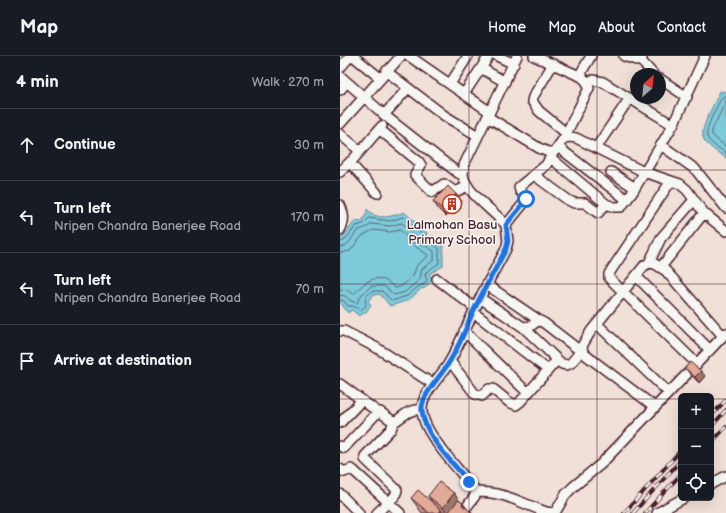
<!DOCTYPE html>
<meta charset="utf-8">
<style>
:root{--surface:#171b24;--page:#242831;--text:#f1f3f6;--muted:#9ea1a6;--line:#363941}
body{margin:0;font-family:"Balsamiq Sans",sans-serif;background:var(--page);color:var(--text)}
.controls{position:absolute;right:12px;bottom:12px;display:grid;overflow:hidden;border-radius:6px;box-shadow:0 4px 16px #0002}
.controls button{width:36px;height:36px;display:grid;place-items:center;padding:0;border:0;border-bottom:1px solid var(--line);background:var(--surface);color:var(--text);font:20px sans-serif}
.compass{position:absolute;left:290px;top:12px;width:36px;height:36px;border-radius:50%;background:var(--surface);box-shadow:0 4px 16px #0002;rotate:27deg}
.stop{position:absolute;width:12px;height:12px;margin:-9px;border:3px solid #1a73e8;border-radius:50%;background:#fff}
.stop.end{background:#1a73e8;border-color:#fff;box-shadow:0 1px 4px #0008}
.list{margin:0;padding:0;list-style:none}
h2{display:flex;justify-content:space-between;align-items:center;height:52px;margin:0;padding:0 16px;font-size:17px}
h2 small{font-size:13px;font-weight:400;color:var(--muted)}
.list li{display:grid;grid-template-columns:26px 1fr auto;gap:12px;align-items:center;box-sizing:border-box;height:72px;padding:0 16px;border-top:1px solid var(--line)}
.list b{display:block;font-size:15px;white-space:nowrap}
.list p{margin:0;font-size:13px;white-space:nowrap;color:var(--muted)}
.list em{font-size:13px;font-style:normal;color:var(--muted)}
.icon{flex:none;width:22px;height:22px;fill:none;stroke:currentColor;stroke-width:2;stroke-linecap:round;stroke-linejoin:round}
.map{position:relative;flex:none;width:386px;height:457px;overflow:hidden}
header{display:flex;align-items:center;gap:24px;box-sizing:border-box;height:56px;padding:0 20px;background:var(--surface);border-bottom:1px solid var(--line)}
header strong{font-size:19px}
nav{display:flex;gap:22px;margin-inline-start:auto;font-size:14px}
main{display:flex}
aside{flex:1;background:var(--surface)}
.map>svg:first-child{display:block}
.water{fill:#7dcadb;stroke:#698695}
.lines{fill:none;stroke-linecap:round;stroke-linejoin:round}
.shore{stroke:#5e6371;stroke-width:1}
.minor-casing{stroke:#4a1f2b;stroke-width:12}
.minor{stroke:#f6f6f2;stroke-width:9}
.rail-casing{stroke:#4a1f2b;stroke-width:4}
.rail{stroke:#f6f6f2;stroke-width:2.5;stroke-dasharray:8;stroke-linecap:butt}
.wall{fill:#c29382;stroke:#4a1f2b}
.shaded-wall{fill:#9e786a;stroke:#4a1f2b}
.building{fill:#e1ab97;stroke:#4a1f2b}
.route{stroke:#1a73e8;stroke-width:5}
.grid{fill:none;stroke:#4a1f2b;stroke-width:1;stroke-opacity:0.55}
.labels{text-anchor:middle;stroke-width:3;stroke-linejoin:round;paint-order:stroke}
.poi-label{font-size:13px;fill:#4a1f2b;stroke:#f6f6f2}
</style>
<header>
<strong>Map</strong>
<nav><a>Home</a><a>Map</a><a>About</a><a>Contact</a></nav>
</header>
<main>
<aside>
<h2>4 min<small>Walk · 270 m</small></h2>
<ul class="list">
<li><svg class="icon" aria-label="ahead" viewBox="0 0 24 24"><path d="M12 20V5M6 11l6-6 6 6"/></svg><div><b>Continue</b></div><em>30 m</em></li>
<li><svg class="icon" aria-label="left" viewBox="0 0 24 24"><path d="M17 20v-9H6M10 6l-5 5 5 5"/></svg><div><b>Turn left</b><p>Nripen Chandra Banerjee Road</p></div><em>170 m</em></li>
<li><svg class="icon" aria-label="left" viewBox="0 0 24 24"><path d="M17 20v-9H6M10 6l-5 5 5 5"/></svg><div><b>Turn left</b><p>Nripen Chandra Banerjee Road</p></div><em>70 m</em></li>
<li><svg class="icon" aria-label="arrive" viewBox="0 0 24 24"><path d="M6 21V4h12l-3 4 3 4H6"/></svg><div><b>Arrive at destination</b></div></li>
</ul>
</aside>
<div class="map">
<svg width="386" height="457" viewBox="0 0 386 457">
<rect width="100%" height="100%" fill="#f0e0d7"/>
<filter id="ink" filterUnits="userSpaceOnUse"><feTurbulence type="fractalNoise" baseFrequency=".025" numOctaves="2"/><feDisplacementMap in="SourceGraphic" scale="8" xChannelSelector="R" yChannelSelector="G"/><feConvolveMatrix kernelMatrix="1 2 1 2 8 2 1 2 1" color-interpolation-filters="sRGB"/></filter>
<g filter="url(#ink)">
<path class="water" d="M380,35L386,36V102C380,98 364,88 363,81C360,71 376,45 380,35Z
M27,153C37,165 51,161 64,156L87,177L86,180L103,190V210L89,218L93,223L84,233L82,232L69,244L50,250L40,238L33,239L28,245L31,249L26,256L19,260L12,254L8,257L0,246V184L16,164L19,166C24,164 27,158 27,153Z"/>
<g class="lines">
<path class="shore" d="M386,40L382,41C378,49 365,71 367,80C368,87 381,93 386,97
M386,45L372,74V79L386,91
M0,186L4,185L16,170L23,168L29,162L50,165L63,161L82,178L84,183L99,192V207L86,216L85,219L87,224L84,228L79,230L67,240L52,245L42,235H32C26,239 24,243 26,250L21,254L13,250H8L4,245L0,244
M0,191C11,191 11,179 19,174C24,172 27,172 31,168L50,170L62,167L77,181L80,187L94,195V204L82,213L80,223L65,236L54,239L44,230H31L22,238L17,247L11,245L5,240L0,239
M0,197L10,195L22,180L33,174L50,176L60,174L71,184L76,191L87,198L88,200L77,209L73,220L62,230L55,232C39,215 27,223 14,238L7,234L0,233"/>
<g class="minor-casing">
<path id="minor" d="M13,0L40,22
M69,0L150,56
M157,0L174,8
M194,0L242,21
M284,0L302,6
M302,0V6L313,18
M213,8L193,41L192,45L199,55L226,77
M0,12L10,0
M141,12L165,26
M46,15L105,60L138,80
M0,20L48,62L118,117L123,119
M320,23L347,41
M247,26L253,24L263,26L333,69
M110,28L128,0
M0,34L7,26
M124,38L149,0
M44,59L68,32
M148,61L199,92L208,96H214L224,82L230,81L236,82L304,116L340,128L347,134L364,157L386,175
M0,68L61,0
M39,73L79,106L81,109L75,119L92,136L104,128L115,136L128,130
M0,78L20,95
M224,82L249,32L247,26L242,21V15L251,0
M321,89L355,113L386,152
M218,91L287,144
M256,92L289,43
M211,102L266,148L274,151H281L292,137L333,69L365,0
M0,116L11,105
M271,116L295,132
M194,119L228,144L234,147H245L258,157L266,148
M331,125L272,213L269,218V222L357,308
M37,137L10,107L42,70
M0,149C4,158 5,165 0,174
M166,169L184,147L186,143L185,140L180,135L179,131L206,109L213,97
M309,207L321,182L354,144
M321,211L364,157
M296,220L370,294
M97,223L135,252
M147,229L200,265
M140,242L183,271L191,270L196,266L200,265L204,267L243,297
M133,256L208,314
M257,268L329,337
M183,271L222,308L227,309L231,307L241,295
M0,275H4L37,292L93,328
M124,275L188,337
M110,305L135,338L142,340L149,333H153L169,346L176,349L180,346L217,304
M0,328L38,356
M315,351L243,297L242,290L251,275L304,210L309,207L315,208L326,215L383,280
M0,367L22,344
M0,390L4,392L38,356H40L54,366C63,361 69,352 82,354
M0,413L4,416L11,413L13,414L60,457
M371,428L386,420
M135,436C166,436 178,446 206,456L212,457L216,455L226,438L233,431L261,408L386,277
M0,438L19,457
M37,457L55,440L57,434L25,403V400L51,373L54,366
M122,457L135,440V434C121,415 82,377 82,354C81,339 99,322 107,310C118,293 125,273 134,255C143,234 155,214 166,193L168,185L166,169C154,155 126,137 123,119C123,116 124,112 124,109L177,0
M317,457L344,442"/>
</g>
<use href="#minor" class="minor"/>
<g class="rail-casing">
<path id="rail" d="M371,360L386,344
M371,371L386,354
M371,387L386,371
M284,457L341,394
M293,457L341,404
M305,457L341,418"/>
</g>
<use href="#rail" class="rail"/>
</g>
<path class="wall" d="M116,138L122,146L116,155L115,154L113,157L111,155L106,161L99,154L93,145Z
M345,312L365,320L359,327L349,317Z
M88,440L119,444L127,453L133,457H82L71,442L93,447Z"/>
<path class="shaded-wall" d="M116,138L122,146L116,155L110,147Z
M109,146L115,154L113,157L107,149Z
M105,147L111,155L106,161L101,152Z
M361,315L365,320L359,327L355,321Z
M114,437L122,449L123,447L130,457H107L103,452Z
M101,454L103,457H99Z"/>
<path class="building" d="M108,130L116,138L110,147L109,146L107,149L105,147L101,152L93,145Z
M350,306L361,315L355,321L345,312Z
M99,426L114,437L103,452L88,440Z
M78,434L101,454L99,457H89L71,442Z
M118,444L123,447L122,449L133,457H108Z"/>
</g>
<g class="lines" filter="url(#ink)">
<path class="route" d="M129,426C113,407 85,381 82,355C80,341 99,322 106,311C118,294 125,274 133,256C143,235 155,214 166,193L168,185L166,169L184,147L186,143"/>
</g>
<path class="grid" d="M129,0V457M257,0V457M0,114H386M0,228H386M0,343H341M371,343H386"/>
<defs>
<g id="building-ring" transform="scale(1)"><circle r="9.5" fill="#f6f6f2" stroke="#c8321e" stroke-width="1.5"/><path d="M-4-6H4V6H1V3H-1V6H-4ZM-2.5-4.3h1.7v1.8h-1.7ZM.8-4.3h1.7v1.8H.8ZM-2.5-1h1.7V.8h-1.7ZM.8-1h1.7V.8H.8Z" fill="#c8321e"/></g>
</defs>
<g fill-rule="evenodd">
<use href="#building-ring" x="112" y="148"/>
</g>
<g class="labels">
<g class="poi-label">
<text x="112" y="173">Lalmohan Basu<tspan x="112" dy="15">Primary School</tspan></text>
</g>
</g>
</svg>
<div class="controls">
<button>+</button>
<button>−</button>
<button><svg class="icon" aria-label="locate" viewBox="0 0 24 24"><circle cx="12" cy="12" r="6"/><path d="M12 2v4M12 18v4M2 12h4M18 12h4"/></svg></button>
</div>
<svg class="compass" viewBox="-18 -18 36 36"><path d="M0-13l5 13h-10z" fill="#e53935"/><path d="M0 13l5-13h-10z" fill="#9ea1a6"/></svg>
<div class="stop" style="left:186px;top:143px"></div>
<div class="stop end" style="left:129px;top:426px"></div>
</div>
</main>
